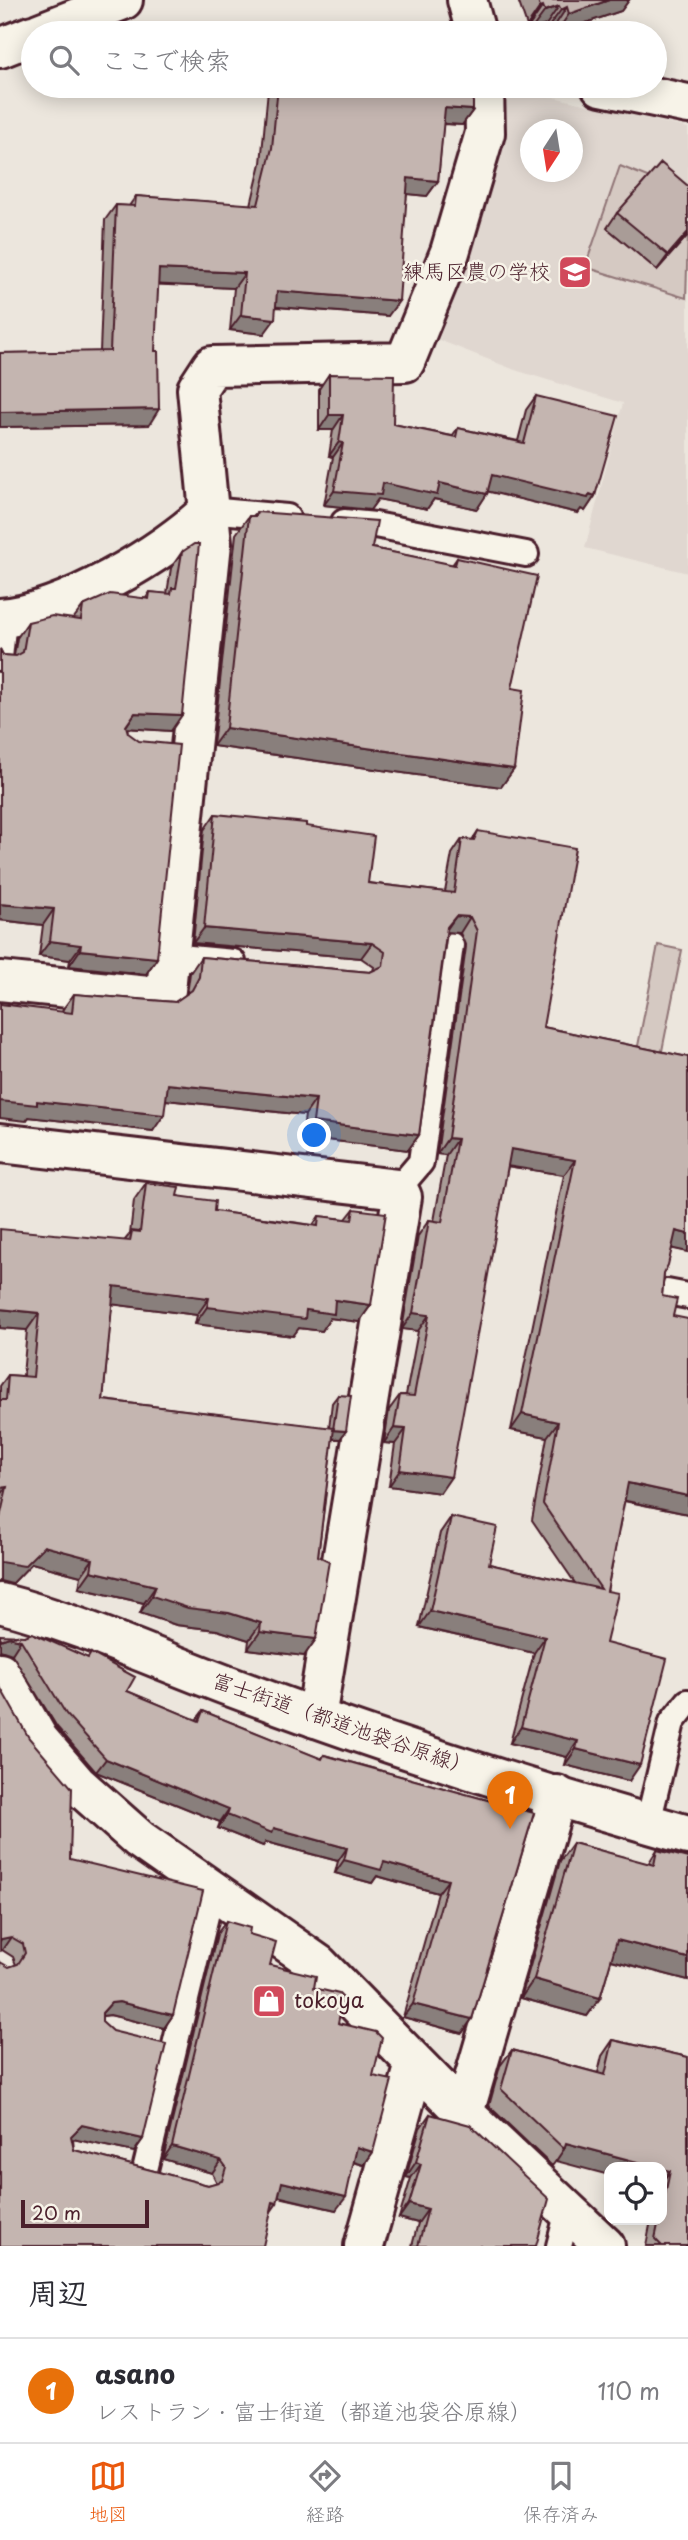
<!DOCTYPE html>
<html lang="ja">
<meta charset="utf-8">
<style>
:root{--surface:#fff;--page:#f2f2f3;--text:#2b2b33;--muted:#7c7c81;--line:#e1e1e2;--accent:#ea580c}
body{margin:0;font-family:"Playpen Sans","Klee One",sans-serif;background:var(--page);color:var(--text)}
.controls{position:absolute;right:21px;bottom:21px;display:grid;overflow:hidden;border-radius:14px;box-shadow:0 4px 18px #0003}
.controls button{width:63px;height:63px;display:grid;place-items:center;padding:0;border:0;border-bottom:2px solid var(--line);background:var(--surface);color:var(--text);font:35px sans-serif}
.compass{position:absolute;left:520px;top:119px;width:63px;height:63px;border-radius:50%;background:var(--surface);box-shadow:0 4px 18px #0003;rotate:192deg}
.scale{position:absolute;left:21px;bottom:18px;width:128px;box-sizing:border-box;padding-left:7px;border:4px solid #4a1f2b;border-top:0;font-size:19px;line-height:24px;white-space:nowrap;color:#4a1f2b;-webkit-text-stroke:5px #f7f3e8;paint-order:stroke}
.you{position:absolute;left:315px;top:1136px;width:24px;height:24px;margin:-18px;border:5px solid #fff;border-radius:50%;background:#1a73e8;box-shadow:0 0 0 10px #1a73e833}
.badge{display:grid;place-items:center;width:46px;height:46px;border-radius:50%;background:var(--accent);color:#fff;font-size:23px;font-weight:700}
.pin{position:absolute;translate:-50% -58px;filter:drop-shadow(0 2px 4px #0008)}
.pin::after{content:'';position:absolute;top:37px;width:24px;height:21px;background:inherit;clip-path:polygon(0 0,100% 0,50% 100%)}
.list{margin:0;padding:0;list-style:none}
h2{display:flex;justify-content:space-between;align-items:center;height:91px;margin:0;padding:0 28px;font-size:30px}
h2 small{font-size:23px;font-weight:400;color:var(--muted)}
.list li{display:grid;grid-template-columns:46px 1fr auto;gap:21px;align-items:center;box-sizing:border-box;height:105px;padding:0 28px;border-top:2px solid var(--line)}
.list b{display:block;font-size:26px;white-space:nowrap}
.list p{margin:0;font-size:23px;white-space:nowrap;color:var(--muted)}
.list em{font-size:23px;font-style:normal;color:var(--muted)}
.icon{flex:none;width:38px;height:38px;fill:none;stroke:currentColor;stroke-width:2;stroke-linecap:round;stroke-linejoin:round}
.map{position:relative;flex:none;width:688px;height:2246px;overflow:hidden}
.search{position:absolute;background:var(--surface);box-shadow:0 4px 18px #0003;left:21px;right:21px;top:21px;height:77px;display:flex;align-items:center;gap:18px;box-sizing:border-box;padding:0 24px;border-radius:38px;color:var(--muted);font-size:26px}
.sheet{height:196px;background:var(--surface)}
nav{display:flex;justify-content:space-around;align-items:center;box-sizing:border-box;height:98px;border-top:2px solid var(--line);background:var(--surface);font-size:19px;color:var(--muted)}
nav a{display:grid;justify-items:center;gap:4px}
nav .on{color:var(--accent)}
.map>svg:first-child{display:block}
.built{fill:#e0d7d0;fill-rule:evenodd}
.green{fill:#d5c9c2;stroke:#907476;stroke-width:2}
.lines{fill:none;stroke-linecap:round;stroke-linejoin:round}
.service-casing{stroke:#4a1f2b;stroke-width:30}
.minor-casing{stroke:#4a1f2b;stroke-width:44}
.secondary-casing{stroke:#4a1f2b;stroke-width:44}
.primary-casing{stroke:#4a1f2b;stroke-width:44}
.service{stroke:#f7f3e8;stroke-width:24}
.minor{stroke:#f7f3e8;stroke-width:38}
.secondary{stroke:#f7f3e8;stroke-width:38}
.primary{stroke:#f7f3e8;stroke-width:38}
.wall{fill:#a99c97;stroke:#4a1f2b;stroke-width:2}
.shaded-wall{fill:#897f7b;stroke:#4a1f2b;stroke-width:2}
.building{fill:#c4b5b0;stroke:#4a1f2b;stroke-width:2}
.labels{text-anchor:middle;stroke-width:5;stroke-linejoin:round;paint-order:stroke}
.poi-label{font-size:21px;fill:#4a1f2b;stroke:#f7f3e8;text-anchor:end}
.street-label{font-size:21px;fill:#4a1f2b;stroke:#f7f3e8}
</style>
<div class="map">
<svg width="688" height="2246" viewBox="0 0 688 2246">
<rect width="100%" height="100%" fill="#ece6dd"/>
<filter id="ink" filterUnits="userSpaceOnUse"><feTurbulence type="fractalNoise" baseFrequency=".0143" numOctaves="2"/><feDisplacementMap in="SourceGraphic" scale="14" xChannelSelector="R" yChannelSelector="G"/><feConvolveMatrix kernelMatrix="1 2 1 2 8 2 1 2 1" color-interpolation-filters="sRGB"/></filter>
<g filter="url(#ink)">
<path class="built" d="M514,88L688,128V573L585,548L623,403L515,370L439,340L483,205L498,98ZM530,130H572V172H530Z"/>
<path class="green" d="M620,166L650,178L688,235L686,298L585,267Z
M658,945L682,950L660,1061L636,1056Z"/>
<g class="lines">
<g class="service-casing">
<path id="service" d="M209,510L287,517
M344,522L375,525L526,554
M0,658L4,619
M169,956L233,962
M398,1189L421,1162L451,945
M667,1292L688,1296
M648,1823L672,1722L688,1702
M145,2170L212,1891
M559,2246L568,2211"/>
</g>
<g class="minor-casing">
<path id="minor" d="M467,0L476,33
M601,86L688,104
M0,618C60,615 167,552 209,510
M0,981L158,997L166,990L212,543L197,389L212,366L405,362L450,252L485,133L484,86
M0,1143L398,1189L402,1197L316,1718
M0,1672L39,1740L77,1784L139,1839L318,1964L464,2113L605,2246
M464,2113L557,1795
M364,2246L415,2064"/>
</g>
<g class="secondary-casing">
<path id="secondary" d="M0,1603C81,1624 156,1659 234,1688C383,1744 535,1792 688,1835"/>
</g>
<g class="primary-casing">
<path id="primary" d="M39,33L123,0
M0,48L33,35"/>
</g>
<use href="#service" class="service"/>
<use href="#minor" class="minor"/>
<use href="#secondary" class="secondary"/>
<use href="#primary" class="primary"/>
</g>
<path class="wall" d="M518,0H629L621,11L556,33L554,27L547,29L546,25L531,30L530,25L527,26Z
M271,86H401L424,88L425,86H473V110L462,125L443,124L438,181L427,196L407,194L388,316L276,307L264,334L230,330L234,288L158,284L149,425L0,427V353L100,352L105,220L116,205L129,206L136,196L251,205L261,163L268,90Z
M617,213L688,235L657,270L607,228Z
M329,374L393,424L452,436L458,428L518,441L526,410L536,396L595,496L585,511L581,509L578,513L488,491L477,509L434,499L427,509L378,499L370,510L324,505L333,457L329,456L333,430H319V389Z
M257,512L372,548L452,565L457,558L512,688L514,769L501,787L213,746L236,534L249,516H253Z
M182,552L171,731L127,728L157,958L146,974L69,966L70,960L39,956L43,925L0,920V649L3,655L14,656L17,638L28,622L73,619L83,606L146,598L150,592L167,594L171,568Z
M215,814L306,826L368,883L445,892L452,854L462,839L472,840L478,831L543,1027L688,1057V1252L672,1248L664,1273L662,1296L673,1316L688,1514L624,1501L607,1591L606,1643L629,1781L565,1765L567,1757L510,1743L534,1653L419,1627L440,1533L451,1517L489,1564L575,1583L532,1520L547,1437L511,1430L564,1175L508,1166L440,1493L389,1486L395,1444L384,1443L389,1410L400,1395H406L418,1331L402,1329L418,1236L429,1220L434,1221L446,1155L437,1154L466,947L460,933L447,932L419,1135L408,1150L302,1137L305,1115L166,1100L153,1131L29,1117L26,1121L63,1009L74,994L175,1002L187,994L190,973L201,957L370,972L373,971L374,967L361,958L193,943L204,830Z
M146,1183L214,1211L313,1225L319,1216L346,1219L354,1209L371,1305L359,1322L330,1318L322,1331L299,1328L293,1336L195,1324L197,1315L112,1304L103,1400L329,1428L332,1403L338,1395L340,1439H332L318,1556L316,1639L304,1656L248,1649L249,1640L217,1630L176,1625L140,1613L144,1603L79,1588L81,1576L32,1563L12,1584L0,1581V1386L8,1375L23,1376L27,1330L0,1328L125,1240L130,1234L134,1200Z
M0,1635L88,1658L91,1653L127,1691L196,1720L203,1711L321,1759L324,1755L534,1813L472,2019L462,2033L403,2017L438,1893L377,1876L372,1883L335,1873L338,1861L266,1842L263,1846L218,1828L220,1822L96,1772L57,1727Z
M0,1687L70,1859L173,2015L164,2028L110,2015L102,2016V2022L143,2139L134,2152L73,2139L74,2150L208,2185L216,2183V2181L212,2173L163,2159L217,1934L226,1921L249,1934L270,1965L314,1988L373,2076V2152L364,2165L353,2162L336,2210L279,2197L270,2213L0,2246L9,1967L16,1965L13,1957L2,1950L0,1951Z
M573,1843L648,1864L657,1850L688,1858V1980L611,1960L600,1998L587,2016L521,1998L560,1861Z
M613,2040L688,2057V2246H646L651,2220H662V2167L556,2161L552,2166L489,2106L500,2066L512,2050L598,2073L602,2056Z
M430,2114L536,2246H537H412L418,2223L399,2218L411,2178L406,2177L420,2128Z"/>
<path class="shaded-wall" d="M609,0H629L621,11L556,33L569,14Z
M543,6L530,25L527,26L540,7Z
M559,6L546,25L531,30L545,11Z
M567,7L554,27L547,29L561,10Z
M445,108L473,110L462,125L434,123Z
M408,178L438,181L427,196L398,193Z
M688,232V235L657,270L668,255Z
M159,269L245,273L234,288L148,284Z
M277,291L399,301L388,316L267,306Z
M241,315L275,319L264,334L230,330Z
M159,409L149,425L0,427V412Z
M329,415H343L333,430H319Z
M339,442L343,443L333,457L329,456Z
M492,475L590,494L595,496L585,511L581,509L578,513L482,490Z
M383,483H440L487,494L477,509L434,499L427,509L378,499L370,510L324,505L334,491Z
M135,713L182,715L171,731L125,728Z
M226,728L514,769L501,787L213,746Z
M0,904L54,909L43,925L0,920Z
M456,916L470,917L460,933L445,932Z
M204,928L372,943L361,958L193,943Z
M50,941L81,945L70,960L39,956Z
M80,950L157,958L146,974L69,966Z
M168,1084L316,1099L305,1115L157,1099Z
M0,1101H37L164,1115L153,1131L29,1117L26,1121L0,1118Z
M313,1122L419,1135L408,1150L302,1137Z
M448,1138L457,1139L446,1155L437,1154Z
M511,1149L575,1160L564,1175L500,1165Z
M676,1231L688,1234V1252L665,1247Z
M114,1286L209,1298L197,1315L102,1303Z
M335,1300L371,1305L359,1322L330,1318L322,1331L299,1328L293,1336L195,1324L207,1307L306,1310Z
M0,1309L39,1313L27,1330L0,1328Z
M413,1313L429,1315L418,1331L402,1329Z
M522,1414L558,1422L547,1437L511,1430Z
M394,1428L406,1429L395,1444L384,1443Z
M333,1430L346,1431L340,1439L327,1438Z
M400,1470L451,1477L440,1493L389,1486Z
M628,1483L688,1496V1514L617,1499Z
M7,1487L0,1496V1488Z
M44,1546L93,1559L81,1576L32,1563L12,1584L0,1581V1562Z
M91,1571L156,1586L144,1603L79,1588Z
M152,1596L229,1613L261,1623L249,1640L217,1630L176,1625L140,1613Z
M430,1611L545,1637L534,1653L419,1627Z
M260,1632L316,1639L304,1656L248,1649Z
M9,1637L21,1640L12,1654L0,1650V1640Z
M521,1727L578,1741L567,1757L510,1743Z
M576,1749L640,1765L629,1781L565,1765Z
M106,1759L229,1809L220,1822L96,1772Z
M227,1815L347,1848L338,1861L266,1842L263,1846L218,1828Z
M344,1860L384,1862L448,1880L438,1893L377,1876L372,1883L335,1873Z
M11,1937L2,1950L0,1951V1941L1,1939Z
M617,1940L688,1958V1980L604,1958Z
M534,1979L600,1998L587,2016L521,1998Z
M119,2002L173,2015L164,2028L110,2015L102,2016V2013L111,2003Z
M413,2004L472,2019L462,2033L403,2017Z
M82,2125L143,2139L134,2152L73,2139L62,2149L71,2136Z
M566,2143L656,2167H609V2175L556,2161L564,2149Z
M172,2146L221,2160L212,2173L163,2159Z
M357,2147L373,2152L364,2165L347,2160Z
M416,2162L421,2164L411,2178L406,2177Z
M662,2169L670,2171L662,2182Z
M282,2182L346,2197L336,2210L273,2195Z
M273,2202L277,2203L268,2216Z
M409,2204L428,2209L418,2223L399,2218Z"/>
<path class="building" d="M538,0H609L569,14L567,7L561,10L559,6L545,11L543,6L540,7Z
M278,86H401L434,89V86H473V110L445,108L438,181L408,178L399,301L277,291L275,319L241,315L245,273L159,269L155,351H158L159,409L0,412V353L110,351L116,205L135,206L136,196L258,205L272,148Z
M661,163L688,186V232L668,255L617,213Z
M329,374L394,375L393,424L456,437L458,428L524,443L536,396L618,416L595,496L590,494L588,498L492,475L487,494L440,483L437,495L383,483L381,495L334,491L343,443L339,442L343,415H329Z
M257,512L377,521L372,548L455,565L457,558L537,576L512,688L524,690L514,769L226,728L249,516H256Z
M194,544H199L182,715L135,713L126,726L128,733L139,741L179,745L157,958L80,950L81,945L50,941L54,909L0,904V649L3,655L16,656L23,652L28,622L52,616L81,620L83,606L110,594L149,599L150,592L171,594L172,588H176L182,552Z
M215,814L306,823V826L374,836L368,883L454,893L462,839L474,840L478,831L575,848L543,1027L688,1057V1234L676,1231L668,1265L664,1273L662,1296L677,1299L673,1316L688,1319V1496L628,1483L607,1591L618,1593L606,1643L667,1659L640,1765L576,1749L578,1741L521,1727L545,1637L430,1611L451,1517L497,1527L489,1564L601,1589L543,1504L558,1422L522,1414L575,1160L511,1149L451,1477L400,1470L406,1429L394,1428L400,1395L414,1396L429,1315L413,1313L429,1220L442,1222L457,1139L448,1138L477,931L470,917L456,916L447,927L419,1135L313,1122L316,1099L168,1084L164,1115L37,1101V1105L0,1101V1004L72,1013L74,994L175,1002L192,990L199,977L201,957L370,972L383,966L385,952L372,943L204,928Z
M146,1183L179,1187L177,1196L215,1201L214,1211L318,1226L319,1216L352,1220L354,1209L386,1213L371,1305L335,1300L334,1314L306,1310L305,1319L207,1307L209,1298L114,1286L103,1400L334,1428L318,1556L329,1561L316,1639L260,1632L261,1623L229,1613L188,1608L152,1596L156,1586L91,1571L93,1559L44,1546L24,1566L0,1562V1518L7,1487L0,1488V1400H6L8,1375L33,1377L39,1313L0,1309V1229L130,1241L132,1231L140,1232Z
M338,1395L351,1396L346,1431L333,1430Z
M32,1633L88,1658L91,1653L135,1677L127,1691L199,1721L203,1711L322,1759L324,1755L534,1813L472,2019L413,2004L448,1880L384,1862L381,1870L344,1860L347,1848L274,1828L272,1833L227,1815L229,1809L106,1759L66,1714L21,1640L9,1637L0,1640V1635L25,1636Z
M0,1687L29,1738L72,1788L70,1859L203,1891L173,2015L119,2002L111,2003L102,2013V2022L112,2031L166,2044L143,2139L82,2125L71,2136L74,2150L208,2185L222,2181L226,2167L221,2160L172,2146L226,1921L250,1928L249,1934L276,1942L270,1965L316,1976L314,1988L339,1994L343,1998L338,2023L376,2032L382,2038L373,2076L392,2080L373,2152L357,2147L346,2197L282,2182L277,2203L273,2202L263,2246H0V1962L9,1967L18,1964L25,1953L23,1944L11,1937L1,1939L0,1942Z
M573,1843L654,1865L657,1850L688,1858V1958L617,1940L600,1998L534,1979Z
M613,2040L688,2057V2246H662L655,2239L659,2220H662V2209L670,2171L662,2169V2167H656L566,2143L564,2149L501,2089L512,2050L605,2075Z
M430,2114L470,2125L549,2199L536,2246H537H418L428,2209L409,2204L421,2164L416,2162Z"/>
</g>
<defs>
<g id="university-square" transform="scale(1.75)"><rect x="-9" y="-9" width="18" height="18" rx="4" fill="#d1495b" stroke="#f7f3e8"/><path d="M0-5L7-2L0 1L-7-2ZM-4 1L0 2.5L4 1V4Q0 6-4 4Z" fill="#fff"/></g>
<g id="shop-square" transform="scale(1.75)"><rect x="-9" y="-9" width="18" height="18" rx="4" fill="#d1495b" stroke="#f7f3e8"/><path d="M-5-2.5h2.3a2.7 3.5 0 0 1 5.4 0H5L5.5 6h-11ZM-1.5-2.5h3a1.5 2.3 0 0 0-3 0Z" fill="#fff"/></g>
</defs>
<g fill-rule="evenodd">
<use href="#university-square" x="575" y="272"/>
<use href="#shop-square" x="269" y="2001"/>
</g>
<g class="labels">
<g class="poi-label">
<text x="550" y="279">練馬区農の学校</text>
<text x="294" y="2008" text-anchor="start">tokoya</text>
</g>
<g class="street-label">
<text transform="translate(342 1724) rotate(19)" y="7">富士街道（都道池袋谷原線）</text>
</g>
</g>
</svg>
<div class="controls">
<button><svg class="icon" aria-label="locate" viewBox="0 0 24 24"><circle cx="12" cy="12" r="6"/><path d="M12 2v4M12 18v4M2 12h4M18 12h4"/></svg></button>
</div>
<svg class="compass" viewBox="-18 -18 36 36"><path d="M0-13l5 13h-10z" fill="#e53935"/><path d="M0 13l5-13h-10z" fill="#7c7c81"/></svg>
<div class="scale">20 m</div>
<div class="you"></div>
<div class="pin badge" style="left:510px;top:1829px;background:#e8710a">1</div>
<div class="search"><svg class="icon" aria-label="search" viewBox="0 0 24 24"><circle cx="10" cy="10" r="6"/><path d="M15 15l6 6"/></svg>ここで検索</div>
</div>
<section class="sheet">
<h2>周辺<small></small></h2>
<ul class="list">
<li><span class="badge" style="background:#e8710a">1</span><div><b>asano</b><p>レストラン · 富士街道（都道池袋谷原線）</p></div><em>110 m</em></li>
</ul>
</section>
<nav>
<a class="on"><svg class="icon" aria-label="map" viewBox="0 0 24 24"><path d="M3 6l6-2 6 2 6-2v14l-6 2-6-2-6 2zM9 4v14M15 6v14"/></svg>地図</a>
<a><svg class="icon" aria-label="directions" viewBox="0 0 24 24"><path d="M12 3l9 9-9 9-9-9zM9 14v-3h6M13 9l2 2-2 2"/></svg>経路</a>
<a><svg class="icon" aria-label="saved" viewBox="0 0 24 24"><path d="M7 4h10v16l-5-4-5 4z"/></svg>保存済み</a>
</nav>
